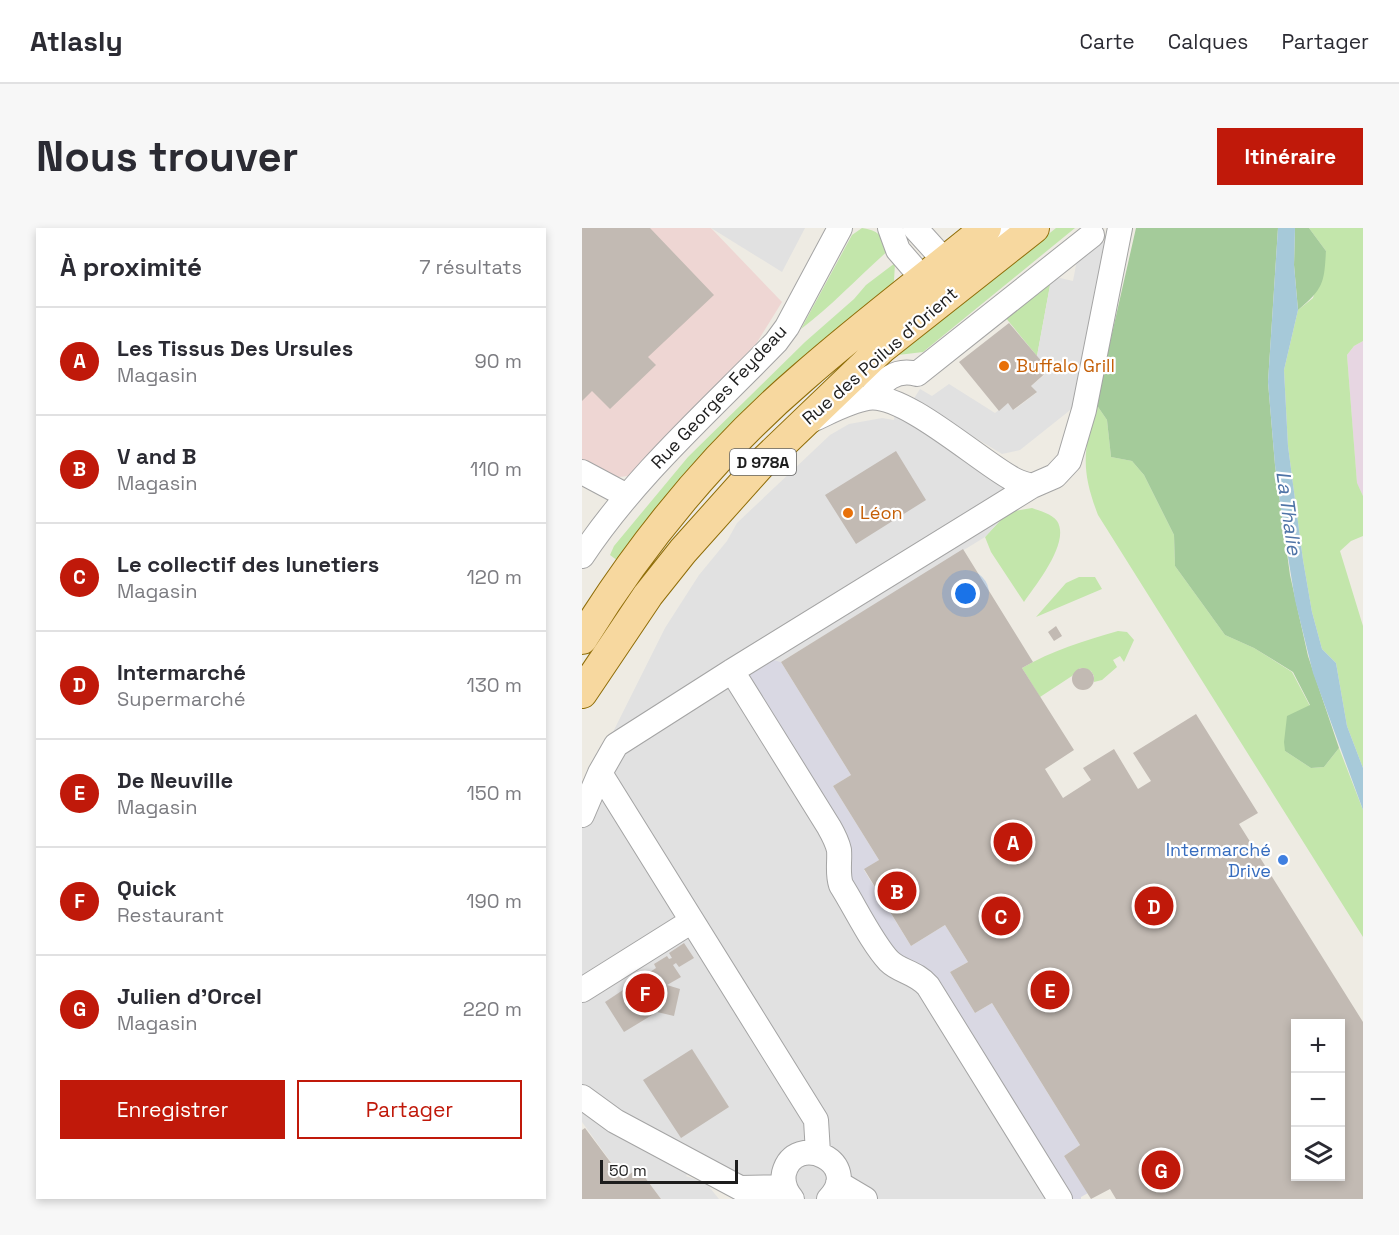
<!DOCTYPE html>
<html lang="fr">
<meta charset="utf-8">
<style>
:root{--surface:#fff;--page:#f7f7f7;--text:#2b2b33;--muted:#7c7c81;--line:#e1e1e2;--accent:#c0190a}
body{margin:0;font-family:"Space Grotesk",sans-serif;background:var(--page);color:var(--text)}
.controls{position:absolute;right:18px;bottom:18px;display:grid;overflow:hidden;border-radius:0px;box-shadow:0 3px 9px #0003}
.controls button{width:54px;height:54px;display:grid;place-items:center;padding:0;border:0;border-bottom:2px solid var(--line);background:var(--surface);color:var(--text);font:30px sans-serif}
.scale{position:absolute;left:18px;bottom:15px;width:138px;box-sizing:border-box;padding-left:6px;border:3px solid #1d1d1d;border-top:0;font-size:16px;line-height:21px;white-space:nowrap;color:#1d1d1d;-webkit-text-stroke:4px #fff;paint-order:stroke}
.you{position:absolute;left:384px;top:366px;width:21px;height:21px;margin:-15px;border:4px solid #fff;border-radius:50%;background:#1a73e8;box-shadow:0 0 0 9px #1a73e833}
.badge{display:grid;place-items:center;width:39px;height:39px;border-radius:50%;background:var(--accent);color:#fff;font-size:20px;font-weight:700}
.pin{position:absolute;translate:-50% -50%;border:3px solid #fff;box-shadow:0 2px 6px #0006}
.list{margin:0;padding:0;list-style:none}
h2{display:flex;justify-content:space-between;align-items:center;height:78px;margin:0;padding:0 24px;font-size:26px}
h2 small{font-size:20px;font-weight:400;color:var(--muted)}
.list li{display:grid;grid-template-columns:39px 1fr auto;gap:18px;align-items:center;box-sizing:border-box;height:108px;padding:0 24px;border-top:2px solid var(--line)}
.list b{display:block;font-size:22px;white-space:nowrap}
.list p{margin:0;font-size:20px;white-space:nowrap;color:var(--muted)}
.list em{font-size:20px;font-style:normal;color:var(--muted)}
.actions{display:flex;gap:12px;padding:18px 24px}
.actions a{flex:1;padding:14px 0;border:2px solid var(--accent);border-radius:0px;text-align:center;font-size:21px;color:var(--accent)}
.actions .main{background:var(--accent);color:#fff}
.icon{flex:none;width:33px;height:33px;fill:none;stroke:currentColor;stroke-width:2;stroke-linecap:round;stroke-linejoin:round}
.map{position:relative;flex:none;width:781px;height:971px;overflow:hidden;border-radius:0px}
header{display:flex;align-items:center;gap:36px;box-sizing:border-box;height:84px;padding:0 30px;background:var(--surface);border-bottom:2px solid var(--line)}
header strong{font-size:28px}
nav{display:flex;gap:33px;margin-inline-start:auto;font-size:21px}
.intro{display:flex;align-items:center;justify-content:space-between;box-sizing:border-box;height:144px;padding:0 36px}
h1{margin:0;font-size:42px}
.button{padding:15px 27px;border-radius:0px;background:var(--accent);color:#fff;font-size:21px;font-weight:700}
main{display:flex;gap:36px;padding:0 36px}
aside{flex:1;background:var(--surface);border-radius:0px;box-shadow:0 3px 9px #0003}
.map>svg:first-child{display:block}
.commercial{fill:#eed6d3}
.industrial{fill:#e7d6e2}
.grass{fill:#c3e6ab}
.forest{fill:#a4cb9a}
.parking{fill:#e1e1e1}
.plaza{fill:#d9d8e3}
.water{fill:#a6c9d9}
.building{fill:#c2bab3;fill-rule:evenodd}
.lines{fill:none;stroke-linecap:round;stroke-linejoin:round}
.minor-casing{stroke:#a4a4a4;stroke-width:26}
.major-casing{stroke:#8f6d08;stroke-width:32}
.minor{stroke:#fff;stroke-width:24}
.major{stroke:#f7d89f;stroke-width:30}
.food-dot{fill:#e8710a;stroke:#fff;stroke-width:2}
.shop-dot{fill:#3f7fe0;stroke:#fff;stroke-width:2}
.labels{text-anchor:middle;stroke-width:4.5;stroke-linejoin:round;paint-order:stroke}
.shield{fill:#fff;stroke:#616161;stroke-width:1.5}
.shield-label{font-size:16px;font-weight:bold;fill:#1d1d1d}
.street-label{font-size:18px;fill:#1d1d1d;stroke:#fff}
.food-label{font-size:18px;fill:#c56008;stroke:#fff;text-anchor:start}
.shop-label{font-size:18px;fill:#366cbe;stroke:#fff;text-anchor:end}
.water-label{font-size:20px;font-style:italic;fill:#4f74a7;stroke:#fff}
</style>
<header>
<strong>Atlasly</strong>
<nav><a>Carte</a><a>Calques</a><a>Partager</a></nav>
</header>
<div class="intro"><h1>Nous trouver</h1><a class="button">Itinéraire</a></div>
<main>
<aside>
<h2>À proximité<small>7 résultats</small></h2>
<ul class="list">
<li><span class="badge">A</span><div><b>Les Tissus Des Ursules</b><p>Magasin</p></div><em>90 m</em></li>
<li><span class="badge">B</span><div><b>V and B</b><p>Magasin</p></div><em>110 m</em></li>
<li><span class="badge">C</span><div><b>Le collectif des lunetiers</b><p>Magasin</p></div><em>120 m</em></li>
<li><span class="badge">D</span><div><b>Intermarché</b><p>Supermarché</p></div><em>130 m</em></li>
<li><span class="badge">E</span><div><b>De Neuville</b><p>Magasin</p></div><em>150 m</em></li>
<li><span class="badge">F</span><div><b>Quick</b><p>Restaurant</p></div><em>190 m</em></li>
<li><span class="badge">G</span><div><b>Julien d'Orcel</b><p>Magasin</p></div><em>220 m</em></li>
</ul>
<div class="actions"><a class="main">Enregistrer</a><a>Partager</a></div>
</aside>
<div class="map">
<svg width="781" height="971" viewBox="0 0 781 971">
<rect width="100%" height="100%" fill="#eeebe3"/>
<path class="commercial" d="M0,0H129L200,74L174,116L46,248L28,250L0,235Z"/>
<path class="industrial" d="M781,113V268L775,256L765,127L772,118Z"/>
<path class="grass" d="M280,0C295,2 301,8 308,21C278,47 251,77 219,101L270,7Z
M474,0H493L341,124L316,127Z
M727,0H781V113L772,118L765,127L775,255L781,268V308L769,313L758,323L781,398V540L765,498L754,435L740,421L730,384L721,332L706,218L702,142L716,82L731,70L744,23Z
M313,35L312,53L305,64L40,336L28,327L32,318L106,229L223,114L272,71L284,57Z
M469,52L455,128L423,89Z
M514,176L525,192L529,229L550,233L562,247L592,307L593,338L643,407L672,420L710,444L728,478L703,523L729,540L742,539L757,520L781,582V709L516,287C498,240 502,223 514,176Z
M450,280C458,283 470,286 475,293C489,314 453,358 442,374L409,324L403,309L426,284Z
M497,349H513L520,361L454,389L484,355Z
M536,403L545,404L552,412L542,434L538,428L531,432L535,439L520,452L512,454V448L509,443L498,440L490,448L458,469L440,440C469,423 504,412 536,403Z"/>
<path class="forest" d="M554,0H696L686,154L693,237L708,347L726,428L757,520L742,539L729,540L703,523L702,514L705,488L728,477L711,444L672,420L643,407L593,338L592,307L562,247L550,233L529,229L525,192L514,176Z
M713,0H727L744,23C742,55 742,60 716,82L712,37Z"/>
<path class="parking" d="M129,0H223L200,44Z
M517,13L530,16L497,171L487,183L438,222L420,226L331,172L338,161L350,168L367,156L413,185L426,175L432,182L454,165L449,158L467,143L455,128L469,52L478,50L491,53L495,32Z
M314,175L450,258L403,309L199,434L192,432L317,732L484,971H167L109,941L104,948L124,955L137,971H79L56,940L41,951L0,894V566L83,400L117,347L145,313L155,295L248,207L267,196L300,190L312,192Z"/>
<path class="plaza" d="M192,432L199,434L269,547L251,558L297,632L282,642L329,718L363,697L386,734L368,744L393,785L410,775L498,917L482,928L506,965L499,969V971H484L392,824L304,721L158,452Z"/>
<path class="water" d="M696,0H713L712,37L716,82L702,142L706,218L721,332L730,384L740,421L754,435L765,498L781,540V582L731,445L713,372L702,304L693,237L686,154Z"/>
<path class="building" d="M0,0H68L132,67L66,129L74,137L28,181L10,163L0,173Z
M427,95L467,142L449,158L455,164L431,182L426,175L417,183L377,134Z
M314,223L344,272L274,316L243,267Z
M381,321L451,434L440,440L492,522L463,541L481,570L509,552L501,540L532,521L556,561L569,553L551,525L614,486L676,585L657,596L781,794V971H534L528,961L509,971L482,928L498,917L410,775L393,785L368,744L386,734L363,697L329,718L282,641L297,632L251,558L269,547L199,434ZM714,796H758V948H714Z
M474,398L480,408L472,413L466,404Z
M490 451a11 11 0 1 1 22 0a11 11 0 1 1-22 0Z
M102,715L112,730L97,739L94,735L91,737L99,749L85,757L98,761L92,788L75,784L42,804L23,774L74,740L72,736L85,728L87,731L90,730L87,725Z
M110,821L147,879L99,910L61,852Z
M3,900L41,951L56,940L79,971H0V902Z"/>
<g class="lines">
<g class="minor-casing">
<path id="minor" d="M308,0L316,22L341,51L357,47
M333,0L363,33L355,47
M392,27L426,0
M288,169C301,153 313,140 335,146L510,7
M230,192C248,184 267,173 286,170C321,164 396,232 429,250C435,254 443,256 450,258
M0,244L45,268
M0,328C54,247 127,183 194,114L205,99L258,0
M150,443L247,599C251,606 255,613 257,622C258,634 255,645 259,657C273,679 290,715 307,733C318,744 334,744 346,758L478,971
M18,545L234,892L236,925
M0,587L18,545L34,517L150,443L450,258L473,248L487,233L502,182L538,0
M0,762L110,693
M0,869L33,893L158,960L202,959
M256,955L283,971
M210,971C204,964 200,955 202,945C213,902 282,935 247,971"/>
</g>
<g class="major-casing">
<path id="major" d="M0,411C60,314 134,224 220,150C279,98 343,50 404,0
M0,465L66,367L101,323L178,237L300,120L452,0"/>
</g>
<use href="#minor" class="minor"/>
<use href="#major" class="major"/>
</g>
<g class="food-dot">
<circle cx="422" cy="138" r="6"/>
<circle cx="266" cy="285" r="6"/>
</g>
<circle class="shop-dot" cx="701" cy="632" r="6"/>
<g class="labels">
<rect class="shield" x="148" y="221" width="66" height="26" rx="4.5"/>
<g class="shield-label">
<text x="181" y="240">D 978A</text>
</g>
<g class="street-label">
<text transform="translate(298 128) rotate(-41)" y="6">Rue des Poilus d'Orient</text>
<text transform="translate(137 169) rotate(-47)" y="6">Rue Georges Feydeau</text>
</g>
<g class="food-label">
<text x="434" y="144">Buffalo Grill</text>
<text x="278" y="291">Léon</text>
</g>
<g class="shop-label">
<text x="689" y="628">Intermarché<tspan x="689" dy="21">Drive</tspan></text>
</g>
<g class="water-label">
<text transform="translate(707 285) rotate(82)" y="7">La Thalie</text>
</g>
</g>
</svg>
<div class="controls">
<button>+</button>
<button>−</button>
<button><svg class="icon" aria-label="layers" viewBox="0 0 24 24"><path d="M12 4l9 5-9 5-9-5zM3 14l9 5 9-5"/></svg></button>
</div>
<div class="scale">50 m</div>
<div class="you"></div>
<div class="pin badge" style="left:431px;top:614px">A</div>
<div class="pin badge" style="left:315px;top:663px">B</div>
<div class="pin badge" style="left:419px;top:688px">C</div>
<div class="pin badge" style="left:572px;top:678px">D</div>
<div class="pin badge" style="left:468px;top:762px">E</div>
<div class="pin badge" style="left:63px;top:765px">F</div>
<div class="pin badge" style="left:579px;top:942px">G</div>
</div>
</main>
